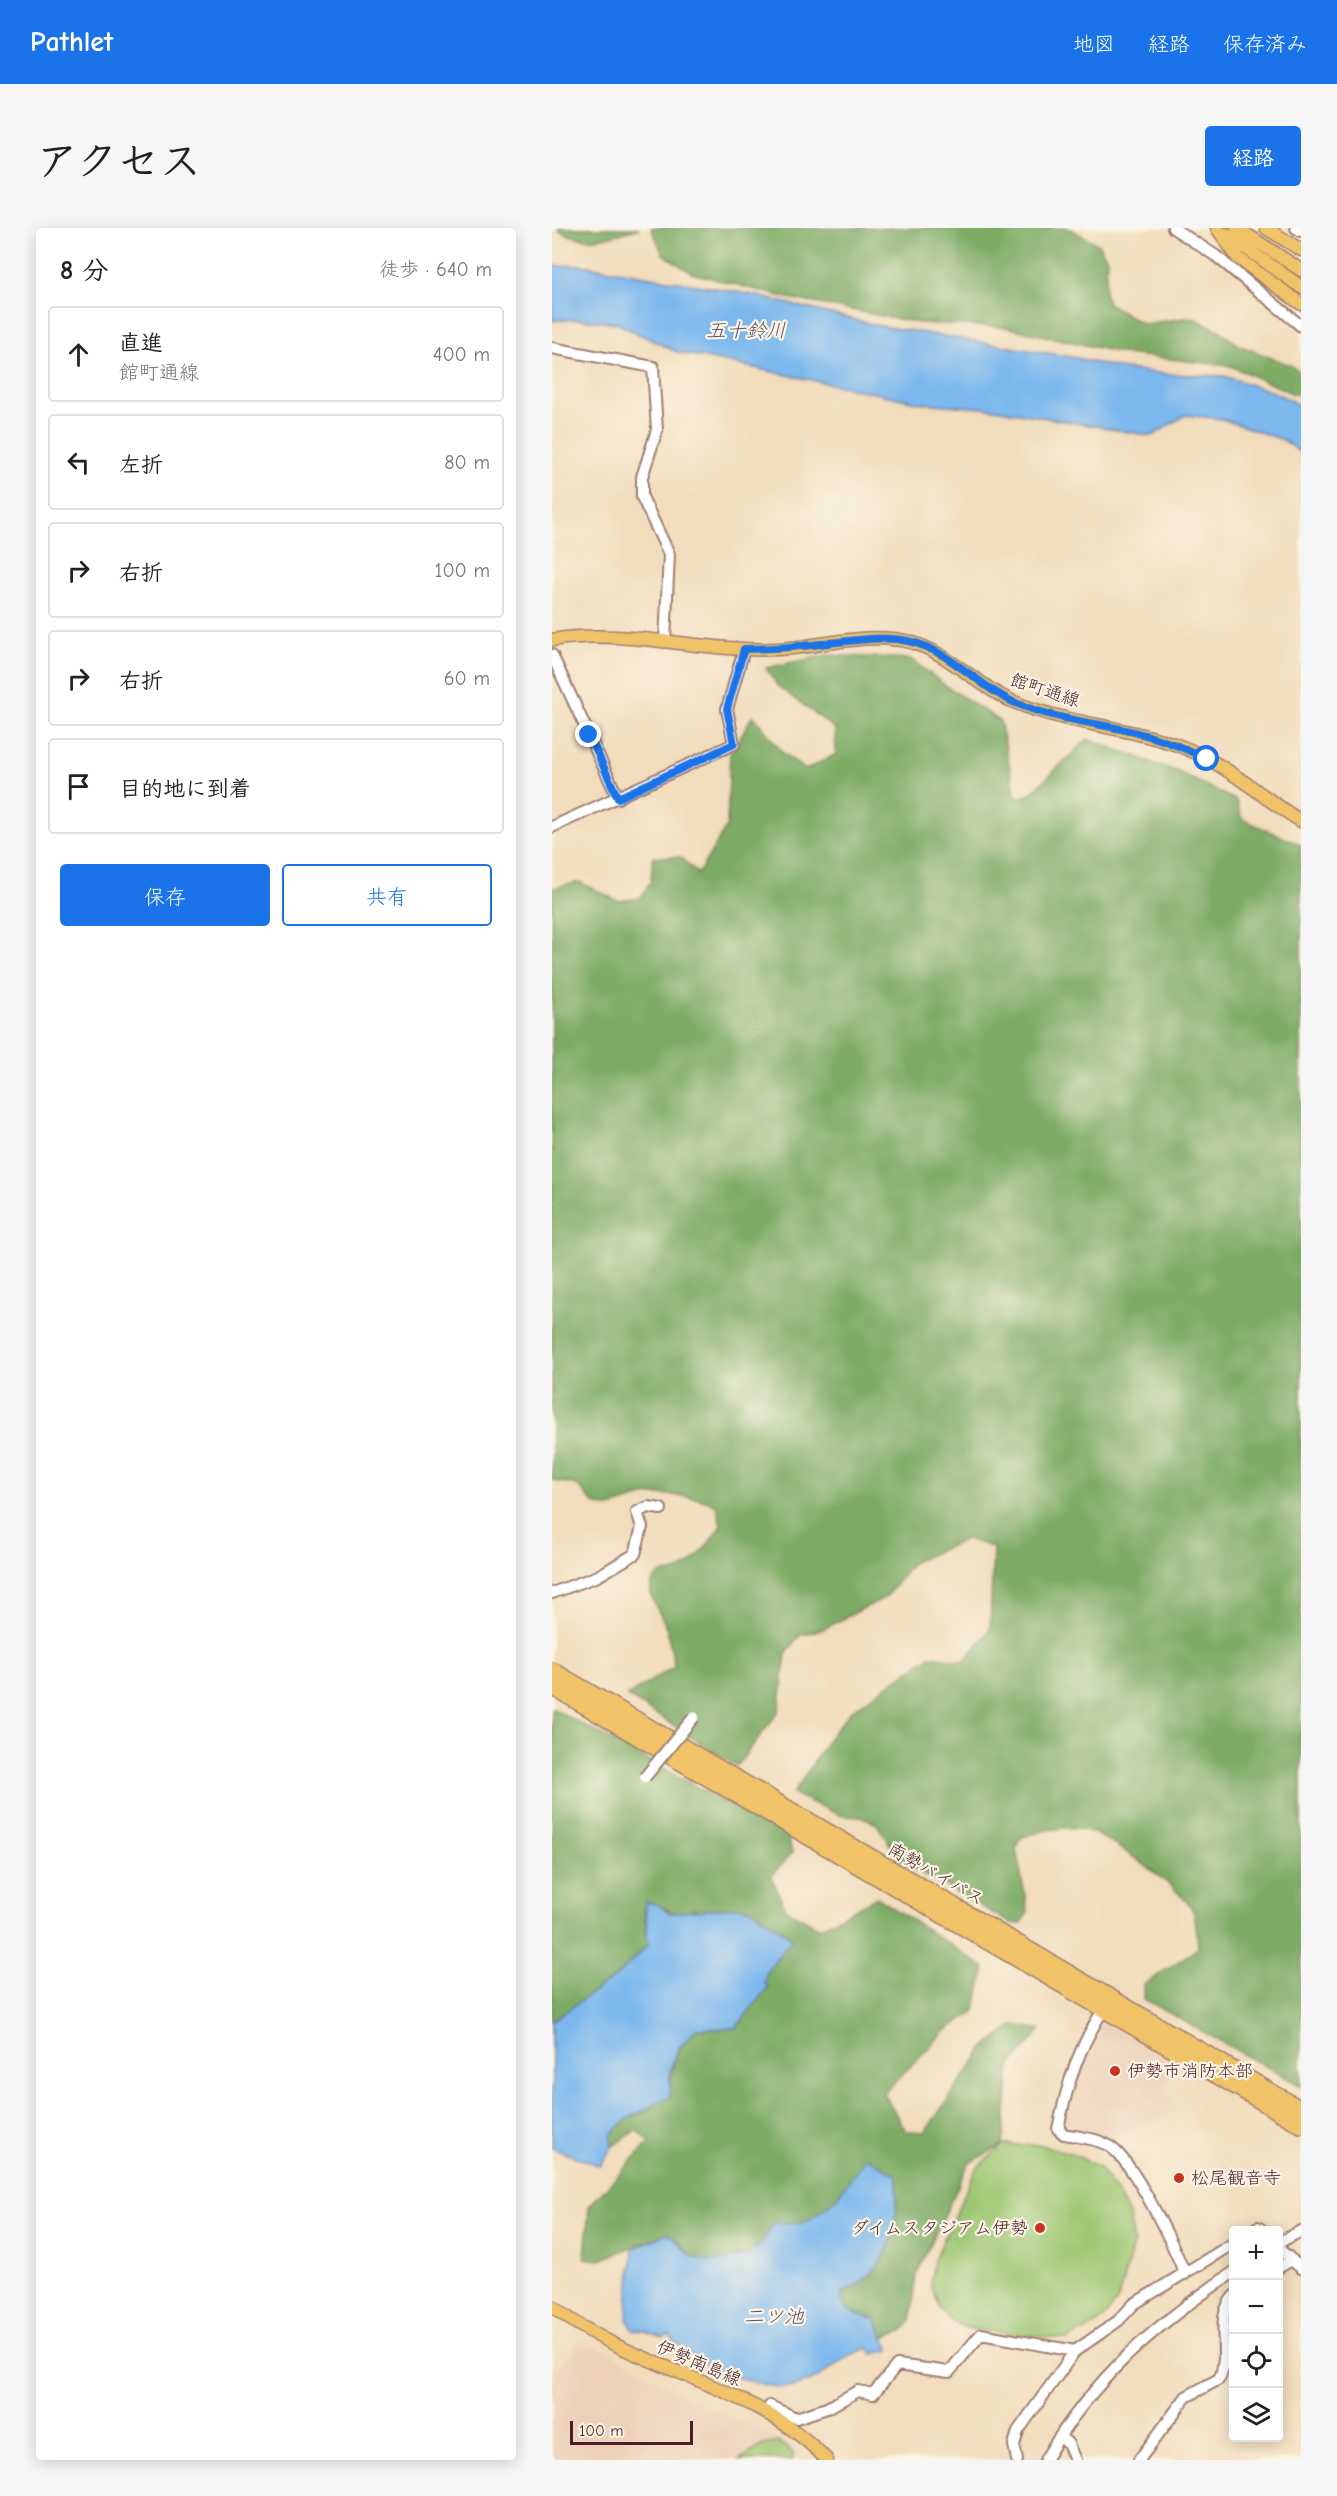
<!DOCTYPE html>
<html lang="ja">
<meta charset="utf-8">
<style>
:root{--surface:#fff;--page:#f6f6f6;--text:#222;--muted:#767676;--line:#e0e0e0;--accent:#1a73e8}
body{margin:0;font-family:"Comic Neue","Klee One",sans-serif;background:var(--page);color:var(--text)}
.controls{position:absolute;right:18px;bottom:18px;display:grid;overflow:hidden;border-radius:6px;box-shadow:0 3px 15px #0003}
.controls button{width:54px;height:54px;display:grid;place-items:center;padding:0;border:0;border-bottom:2px solid var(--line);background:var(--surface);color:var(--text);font:30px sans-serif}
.scale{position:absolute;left:18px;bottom:15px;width:123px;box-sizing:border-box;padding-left:6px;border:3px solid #4a1f2b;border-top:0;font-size:16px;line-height:21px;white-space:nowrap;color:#4a1f2b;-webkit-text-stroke:4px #fcf5e5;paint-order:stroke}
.stop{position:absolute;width:18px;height:18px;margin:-14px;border:4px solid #1a73e8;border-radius:50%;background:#fff}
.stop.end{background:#1a73e8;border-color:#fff;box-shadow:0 2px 6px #0008}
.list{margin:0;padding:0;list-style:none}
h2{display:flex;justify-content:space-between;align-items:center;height:78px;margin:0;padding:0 24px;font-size:26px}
h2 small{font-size:20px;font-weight:400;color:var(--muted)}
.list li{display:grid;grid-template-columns:39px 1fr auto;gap:18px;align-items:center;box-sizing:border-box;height:96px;margin:0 12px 12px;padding:0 12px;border:2px solid var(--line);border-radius:6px}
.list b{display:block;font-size:22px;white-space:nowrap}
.list p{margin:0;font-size:20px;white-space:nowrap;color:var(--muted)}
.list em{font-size:20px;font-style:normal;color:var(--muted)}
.actions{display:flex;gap:12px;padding:18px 24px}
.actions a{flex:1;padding:14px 0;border:2px solid var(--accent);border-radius:6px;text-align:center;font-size:21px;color:var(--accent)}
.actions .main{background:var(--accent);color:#fff}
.icon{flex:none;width:33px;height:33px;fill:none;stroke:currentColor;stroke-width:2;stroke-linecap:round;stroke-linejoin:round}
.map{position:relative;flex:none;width:749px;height:2232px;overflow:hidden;border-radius:6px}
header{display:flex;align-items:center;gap:36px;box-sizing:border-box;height:84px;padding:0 30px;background:var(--accent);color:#fff}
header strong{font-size:28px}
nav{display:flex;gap:33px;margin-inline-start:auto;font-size:21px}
.intro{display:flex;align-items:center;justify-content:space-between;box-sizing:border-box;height:144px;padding:0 36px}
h1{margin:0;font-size:42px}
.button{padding:15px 27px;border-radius:6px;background:var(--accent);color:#fff;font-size:21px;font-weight:700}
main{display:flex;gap:36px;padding:0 36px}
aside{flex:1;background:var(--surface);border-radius:6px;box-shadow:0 3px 15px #0003}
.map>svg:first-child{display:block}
.built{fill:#edd2b9}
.green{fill:#9dc773;stroke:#74734f;stroke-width:1.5}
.forest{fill:#7eac65;stroke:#646648;stroke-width:1.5}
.water{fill:#7bb8ee;stroke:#626c8c;stroke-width:1.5}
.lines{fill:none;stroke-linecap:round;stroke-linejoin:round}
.minor-casing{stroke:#9e7e73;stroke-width:14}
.major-casing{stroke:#9e7e73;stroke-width:15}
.highway-casing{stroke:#9e7e73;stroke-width:18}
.minor{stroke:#fff;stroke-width:10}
.major{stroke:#f0c369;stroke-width:12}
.highway{stroke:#f0c369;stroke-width:15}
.minor-bridge-casing{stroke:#9e7e73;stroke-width:14;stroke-linecap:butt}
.minor-bridge{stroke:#fff;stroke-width:10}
.route{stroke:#1a73e8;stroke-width:8}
.poi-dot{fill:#c8321e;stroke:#fcf5e5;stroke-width:2}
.labels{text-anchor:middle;stroke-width:4.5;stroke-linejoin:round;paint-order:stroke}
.street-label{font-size:18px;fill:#4a1f2b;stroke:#fcf5e5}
.poi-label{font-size:18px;fill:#4a1f2b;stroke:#fcf5e5;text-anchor:start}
.water-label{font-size:20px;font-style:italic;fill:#5b556f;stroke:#fcf5e5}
</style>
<header>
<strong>Pathlet</strong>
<nav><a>地図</a><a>経路</a><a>保存済み</a></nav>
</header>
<div class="intro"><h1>アクセス</h1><a class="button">経路</a></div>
<main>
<aside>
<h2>8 分<small>徒歩 · 640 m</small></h2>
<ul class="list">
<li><svg class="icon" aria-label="ahead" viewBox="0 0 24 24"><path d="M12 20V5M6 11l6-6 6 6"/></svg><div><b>直進</b><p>館町通線</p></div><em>400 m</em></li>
<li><svg class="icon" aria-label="left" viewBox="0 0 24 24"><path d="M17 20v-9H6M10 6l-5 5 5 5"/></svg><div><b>左折</b></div><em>80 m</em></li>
<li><svg class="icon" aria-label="right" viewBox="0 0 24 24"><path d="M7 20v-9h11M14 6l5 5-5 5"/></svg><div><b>右折</b></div><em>100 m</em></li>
<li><svg class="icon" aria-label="right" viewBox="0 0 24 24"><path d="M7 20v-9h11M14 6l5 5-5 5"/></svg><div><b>右折</b></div><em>60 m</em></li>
<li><svg class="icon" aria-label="arrive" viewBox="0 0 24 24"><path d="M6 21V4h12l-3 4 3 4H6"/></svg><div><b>目的地に到着</b></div></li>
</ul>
<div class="actions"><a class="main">保存</a><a>共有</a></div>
</aside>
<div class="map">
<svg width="749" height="2232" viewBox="0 0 749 2232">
<rect width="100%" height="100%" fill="#fcf5e5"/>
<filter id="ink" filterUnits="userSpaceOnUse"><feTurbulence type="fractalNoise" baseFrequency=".0167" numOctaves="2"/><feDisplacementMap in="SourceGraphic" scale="12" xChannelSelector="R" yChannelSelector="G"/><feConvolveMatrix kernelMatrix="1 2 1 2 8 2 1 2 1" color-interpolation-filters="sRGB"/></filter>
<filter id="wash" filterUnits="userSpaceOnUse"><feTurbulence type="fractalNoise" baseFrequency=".008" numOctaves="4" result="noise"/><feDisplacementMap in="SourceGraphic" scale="24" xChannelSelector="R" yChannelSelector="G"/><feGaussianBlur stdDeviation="1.35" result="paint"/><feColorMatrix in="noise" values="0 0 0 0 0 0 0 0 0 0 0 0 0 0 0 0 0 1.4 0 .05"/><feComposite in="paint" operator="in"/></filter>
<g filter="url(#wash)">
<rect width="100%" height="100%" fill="#f1dcbb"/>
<path class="built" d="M560,1796L623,1831L614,1860L625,1883L560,1911L511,1894L522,1843L547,1798Z
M22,2113L49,2120L156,2180L209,2201L239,2218L255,2232H0V2139L3,2141L22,2124Z"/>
<path class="green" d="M451,1917H490L521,1926L547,1939L565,1964L577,1987L582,2014L565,2074L546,2096L515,2111L419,2101L400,2094L387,2079L378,2055L382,2033L424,1941Z
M227,2214L241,2225L240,2232H187L211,2217Z"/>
<path class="forest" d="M7,0H88C57,9 38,18 7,3Z
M99,0H434L448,5L475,0H516L546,16L555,31L553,66L556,75L591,96L639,89L667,102L686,117L738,137L749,145V165L742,166L679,138L574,126L453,99L367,95L236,70L140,45L111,26Z
M274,427L359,431L394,458L448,493L464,570L477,567L536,511L624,543L684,572L690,591L749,617V1858L592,1771V1757L646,1720C645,1709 645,1693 641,1683C631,1661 554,1606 530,1601C513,1597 482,1604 467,1611L464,1621L476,1684L468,1696L458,1695L347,1631L325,1596L309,1589L290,1588L241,1566L277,1510L299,1483L378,1428L412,1433L438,1401L441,1319L414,1311L361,1334L334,1369L269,1402L248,1407L234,1425L227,1483L185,1538L75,1468L123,1438C119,1425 118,1413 115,1401C109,1383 86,1361 108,1346C113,1344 118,1345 123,1344C142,1339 158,1313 169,1298L165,1279C153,1268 108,1265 92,1268C79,1270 66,1280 52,1279C40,1278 35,1267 27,1259C19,1253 9,1256 0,1252V660L27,654L66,673L89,670L99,653L101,629H129L146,646L175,598L178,526L201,487L230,524L254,542L284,526L283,501L226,458L214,440Z
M0,1480L236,1608L240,1625L219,1648L234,1682L268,1700L325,1669L433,1740L423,1783L392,1804L331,1866L354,1903L373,1904L433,1819L462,1797L489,1802L458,1838L451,1917L417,1935L364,2047L359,2094L350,2103L331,2110L323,2091C309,2088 287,2084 290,2065C296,2061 305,2058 311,2053C344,2027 346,1987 345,1948L300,1950L282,1973L254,1995C224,1992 186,2051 142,2029C130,2023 127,2010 115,2005L48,2032L33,2030L37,1978L98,1914L84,1902L60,1919L59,1907L74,1892L101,1879L119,1859C118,1834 127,1819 144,1801L184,1800L216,1759L212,1754L216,1741L228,1727L144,1681C129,1686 119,1686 107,1677L92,1680L96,1717L65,1748L0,1793Z"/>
<path class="water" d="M30,37L197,66L324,97L520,129L566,140L613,146L672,148L724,165L749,178V225L731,212L670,191L633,187L600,208L443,181L370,175L125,124L64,95L26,91L0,93V38Z
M93,1674L107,1677L117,1685L189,1679L200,1682L240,1710L216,1741L212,1754L216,1759L184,1800L144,1801L126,1821L118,1843V1868L74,1892L59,1907L60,1919L48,1938L0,1920V1793L65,1748L96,1717Z
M315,1929L345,1948C346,1987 344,2027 311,2053C305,2058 297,2061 290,2065C287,2084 309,2088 323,2091L338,2122L321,2126L316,2120C289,2127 275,2149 248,2157C215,2167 135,2136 118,2107L111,2109L93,2103L82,2102L75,2091L81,2021L115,2005C127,2010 130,2024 142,2029C158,2037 193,2032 206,2019C212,2012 217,2003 222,1995L254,1994L282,1973Z"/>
</g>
<g filter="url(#ink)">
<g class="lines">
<g class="minor-casing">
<path id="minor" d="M621,0L664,28L749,98
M744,0L749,3
M0,120L101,139L105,202L90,249V269L117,326L113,414
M0,427L66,570
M0,599L182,516L175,481L192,421
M0,1365L46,1348L83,1326L90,1299L85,1284L96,1279L109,1281
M555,1776C527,1818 516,1852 506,1901L512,1906C525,1909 545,1910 557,1918C582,1933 621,2017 633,2046
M701,2002L706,1999L710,2002
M726,2015L749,2003
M726,2020L749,2040
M726,2040L740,2032
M214,2184L218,2178L244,2190L275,2180L306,2163L321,2166L345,2137L397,2144L429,2106L523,2123
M509,2209L516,2216L523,2232
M465,2232L462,2217L466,2203L523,2123L566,2093L582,2076L682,2015
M493,2232C542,2149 603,2097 682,2044
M587,2232L634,2169L667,2151C680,2126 661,2090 682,2068"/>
</g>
<g class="major-casing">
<path id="major" d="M665,0L686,30L749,76
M685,0L749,42
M714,0L749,22
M674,6L749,59
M0,412C79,399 160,428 240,420C277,416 321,404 358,414C399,425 427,461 467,476C518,496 574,499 625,517C671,533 708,568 749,593
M0,2078C83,2144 202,2153 275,2232"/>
</g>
<g class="highway-casing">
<path id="highway" d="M0,1442L749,1881
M0,1459L749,1897"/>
</g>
<use href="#minor" class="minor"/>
<use href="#major" class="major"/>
<use href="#highway" class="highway"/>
<g class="minor-bridge-casing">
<path id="minor-bridge" d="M93,1549L142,1489"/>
</g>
<use href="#minor-bridge" class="minor-bridge"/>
</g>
</g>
<g class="lines" filter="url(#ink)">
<path class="route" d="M37,507L66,570L182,516L175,481L192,421C218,421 243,419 269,416C297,413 328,407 356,413C398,422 427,460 466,476C505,492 547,495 586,505C610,511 633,520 655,531"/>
</g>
<g class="poi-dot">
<circle cx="563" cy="1843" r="6"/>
<circle cx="627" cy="1950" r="6"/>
<circle cx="488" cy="2000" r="6"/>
</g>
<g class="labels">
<g class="street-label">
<text transform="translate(493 462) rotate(18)" y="6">館町通線</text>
<text transform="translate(384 1646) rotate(30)" y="6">南勢バイパス</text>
<text transform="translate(147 2135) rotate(23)" y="6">伊勢南島線</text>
</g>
<g class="poi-label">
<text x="575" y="1849">伊勢市消防本部</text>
<text x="639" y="1956">松尾観音寺</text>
<text x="476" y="2006" text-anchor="end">ダイムスタジアム伊勢</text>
</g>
<g class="water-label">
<text x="194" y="109">五十鈴川</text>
<text x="222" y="2095">二ツ池</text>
</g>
</g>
</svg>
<div class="controls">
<button>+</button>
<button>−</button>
<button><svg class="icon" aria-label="locate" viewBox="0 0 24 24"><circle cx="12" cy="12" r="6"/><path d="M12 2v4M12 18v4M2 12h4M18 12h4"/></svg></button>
<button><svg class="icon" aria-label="layers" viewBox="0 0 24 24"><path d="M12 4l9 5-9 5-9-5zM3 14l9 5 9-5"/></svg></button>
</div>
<div class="scale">100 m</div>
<div class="stop" style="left:655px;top:531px"></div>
<div class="stop end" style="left:37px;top:507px"></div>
</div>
</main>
